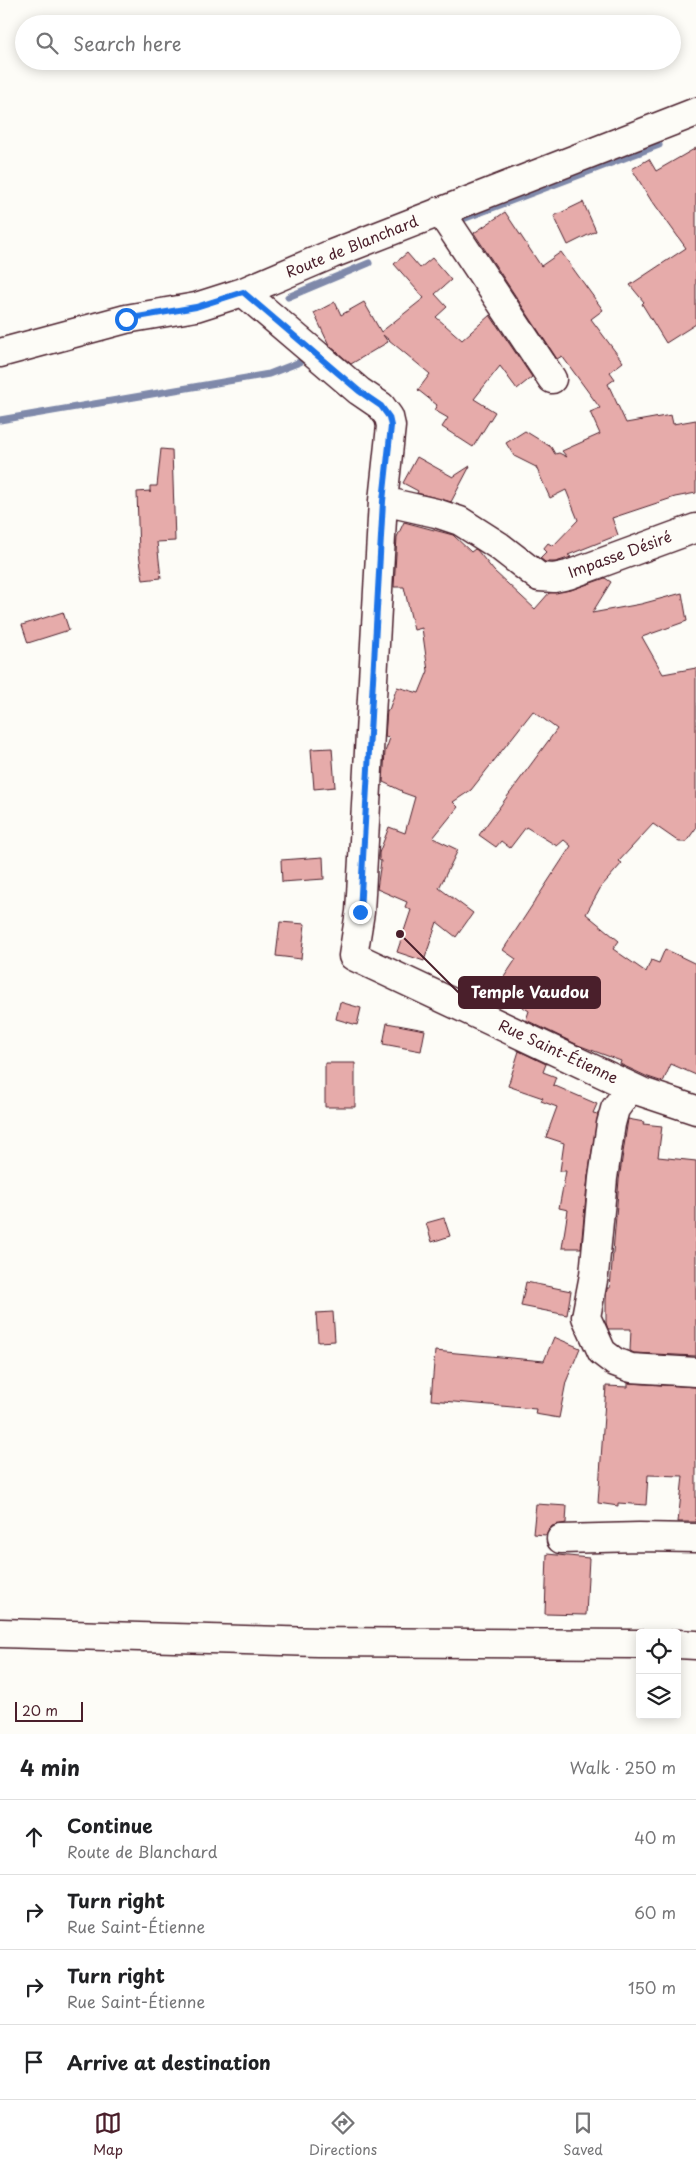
<!DOCTYPE html>
<meta charset="utf-8">
<style>
:root{--surface:#fff;--page:#f2f2f2;--text:#202124;--muted:#757577;--line:#e0e0e0;--accent:#4a1f2b}
body{margin:0;font-family:"Playpen Sans",sans-serif;background:var(--page);color:var(--text)}
.controls{position:absolute;right:15px;bottom:15px;display:grid;overflow:hidden;border-radius:5px;box-shadow:0 2px 12px #0003}
.controls button{width:45px;height:45px;display:grid;place-items:center;padding:0;border:0;border-bottom:1px solid var(--line);background:var(--surface);color:var(--text);font:25px sans-serif}
.scale{position:absolute;left:15px;bottom:12px;width:68px;box-sizing:border-box;padding-left:5px;border:2px solid #4a1f2b;border-top:0;font-size:14px;line-height:18px;white-space:nowrap;color:#4a1f2b;-webkit-text-stroke:4px #fdfcf7;paint-order:stroke}
.stop{position:absolute;width:15px;height:15px;margin:-11px;border:4px solid #1a73e8;border-radius:50%;background:#fff}
.stop.end{background:#1a73e8;border-color:#fff;box-shadow:0 1px 5px #0008}
.list{margin:0;padding:0;list-style:none}
h2{display:flex;justify-content:space-between;align-items:center;height:65px;margin:0;padding:0 20px;font-size:21px}
h2 small{font-size:16px;font-weight:400;color:var(--muted)}
.list li{display:grid;grid-template-columns:32px 1fr auto;gap:15px;align-items:center;box-sizing:border-box;height:75px;padding:0 20px;border-top:1px solid var(--line)}
.list b{display:block;font-size:19px;white-space:nowrap}
.list p{margin:0;font-size:16px;white-space:nowrap;color:var(--muted)}
.list em{font-size:16px;font-style:normal;color:var(--muted)}
.icon{flex:none;width:28px;height:28px;fill:none;stroke:currentColor;stroke-width:2;stroke-linecap:round;stroke-linejoin:round}
.map{position:relative;flex:none;width:696px;height:1734px;overflow:hidden}
.search{position:absolute;background:var(--surface);box-shadow:0 2px 12px #0003;left:15px;right:15px;top:15px;height:55px;display:flex;align-items:center;gap:12px;box-sizing:border-box;padding:0 18px;border-radius:28px;color:var(--muted);font-size:19px}
.sheet{height:365px;background:var(--surface)}
nav{display:flex;justify-content:space-around;align-items:center;box-sizing:border-box;height:70px;border-top:1px solid var(--line);background:var(--surface);font-size:14px;color:var(--muted)}
nav a{display:grid;justify-items:center;gap:2px}
nav .on{color:var(--accent)}
.map>svg:first-child{display:block}
.lines{fill:none;stroke-linecap:round;stroke-linejoin:round}
.stream{stroke:#7f89aa;stroke-width:7}
.building{fill:#e6abaa;stroke:#4a1f2b}
.minor-casing{stroke:#4a1f2b;stroke-width:31}
.minor{stroke:#fdfcf7;stroke-width:28}
.route{stroke:#1a73e8;stroke-width:6}
.labels{text-anchor:middle;stroke-width:5;stroke-linejoin:round;paint-order:stroke}
.street-label{font-size:15px;fill:#4a1f2b;stroke:#fdfcf7}
.leader{fill:none;stroke:#4a1f2b;stroke-width:2}
.callout-dot{fill:#4a1f2b;stroke:#fdfcf7;stroke-width:2}
.callout{fill:#4a1f2b;stroke:#4a1f2b;stroke-width:2}
.callout-label{font-size:16px;text-anchor:middle;font-weight:bold;fill:#fff}
</style>
<div class="map">
<svg width="696" height="1734" viewBox="0 0 696 1734">
<rect width="100%" height="100%" fill="#fdfcf7"/>
<filter id="ink" filterUnits="userSpaceOnUse"><feTurbulence type="fractalNoise" baseFrequency=".02" numOctaves="2"/><feDisplacementMap in="SourceGraphic" scale="10" xChannelSelector="R" yChannelSelector="G"/><feConvolveMatrix kernelMatrix="1 2 1 2 8 2 1 2 1" color-interpolation-filters="sRGB"/></filter>
<g filter="url(#ink)">
<g class="lines">
<path class="stream" d="M463,219L659,145
M288,297L369,263
M0,420L269,374L300,362"/>
</g>
<path class="building" d="M696,148V324L666,343L642,304L644,302L630,285L686,248L653,202H652L632,169L649,159L656,171Z
M583,202L596,231L568,245L554,216Z
M505,212L541,266L561,252L603,310L591,319L623,362L610,372L615,379L608,384L626,423L671,415L673,424L696,420V493L675,497L612,518L618,535L568,555L571,557L556,562H545L540,558L546,552L543,549L548,543L553,546L578,520L566,490L550,498L536,467L514,456L506,443L525,431L551,447L555,454L559,453L567,457L562,451L600,434L590,412L600,408L562,356L557,359L474,233Z
M407,253L420,268L432,258L451,280L435,294L447,307L436,317L462,340L490,315L532,377L517,389L500,366L474,399L495,412L473,447L442,427L448,418L434,410L437,405L418,390L430,374L383,335L388,342L351,364L329,345L314,313L335,302L341,315L364,302L381,332L424,298L394,264Z
M161,449L172,450L175,541L157,542L161,578L143,580L139,553L137,492L150,491V493V486H157Z
M417,457L453,477L470,466L451,502L417,493L418,491L403,483Z
M404,522L453,535L471,552L475,549L477,550L494,571L535,609L549,593L571,590L605,578L611,582L592,613L641,604L682,593L687,621L642,637L663,674L696,668V828L686,842H679L653,824L619,861L622,863L601,887L586,914L619,941L613,949L646,972L651,960L659,963L665,949L696,964V1075L671,1064L663,1082L648,1077L620,1064L621,1061L578,1045L526,1020L529,1011L496,989L516,959L503,950L571,846L564,840L557,846L526,827L510,848L501,841L496,847L479,835L557,729L533,711L471,790L453,802L458,807L433,838L458,850L439,888L473,913L456,937L437,922L424,961L397,952L411,910L405,907L407,902L377,889L381,861L379,860V853L389,827L405,833L415,797L401,792L402,791L383,782L385,752L390,738L385,737L387,710H389L397,687L419,693L428,671L422,628L414,630L404,587H394L397,537Z
M63,612L69,630L28,643L22,625Z
M332,748L335,787L314,789L311,749Z
M323,857L324,879L282,882L281,860Z
M280,922L305,924L301,959L276,956Z
M340,1002L361,1008L357,1025L336,1019Z
M387,1023L425,1030L421,1051L383,1044Z
M519,1051L546,1064L543,1072L556,1077L553,1085L597,1104L593,1113L598,1114L588,1176L581,1248H562L568,1210L559,1208L566,1171H560L564,1143L546,1137L557,1107L541,1101L543,1098L508,1086Z
M325,1063H355V1107H325Z
M628,1119L644,1122L643,1124L662,1126L658,1157L696,1161V1356L634,1353L630,1351L631,1329H608L606,1323V1300L607,1288H610L619,1180Z
M444,1218L450,1236L432,1242L426,1223Z
M526,1282L571,1291L567,1315L521,1306Z
M333,1312L335,1341L318,1342L316,1313Z
M554,1337L580,1348L566,1382L559,1418L535,1414L536,1409L431,1400L435,1351L544,1361Z
M628,1383L696,1387V1522H678L683,1476L648,1475L646,1505L618,1503V1506L598,1503L606,1386L628,1387Z
M536,1504L567,1506L566,1523L552,1526L546,1535L533,1534Z
M547,1554L589,1558L586,1615L545,1614Z"/>
<g class="lines">
<g class="minor-casing">
<path id="minor" d="M440,211L552,379
M243,292L359,391L381,406L389,417L391,426L383,501L360,912L353,956L642,1092L696,1110
M0,353L126,319L196,307L243,292L332,254L696,112
M383,501L436,513L460,521L499,546L539,577L554,578L568,575L696,528
M631,1087L615,1109L611,1124L603,1178L594,1275L586,1317L602,1352L615,1362L631,1368L696,1372
M561,1539L639,1537L696,1538
M0,1633L317,1642L640,1644
M677,1644L696,1645"/>
</g>
<use href="#minor" class="minor"/>
</g>
</g>
<g class="lines" filter="url(#ink)">
<path class="route" d="M126,319L196,307L243,292L359,391L381,406L389,417L391,426L383,501L360,912"/>
</g>
<g class="labels">
<g class="street-label">
<text transform="translate(352 247) rotate(-22)" y="5">Route de Blanchard</text>
<text transform="translate(620 555) rotate(-20)" y="5">Impasse Désiré</text>
<text transform="translate(558 1052) rotate(25)" y="5">Rue Saint-Étienne</text>
</g>
</g>
<path class="leader" d="M400 934L459 993"/>
<circle class="callout-dot" cx="400" cy="934" r="5"/>
<rect class="callout" x="459" y="977" width="141" height="31" rx="5"/>
<g class="callout-label">
<text x="530" y="998">Temple Vaudou</text>
</g>
</svg>
<div class="controls">
<button><svg class="icon" aria-label="locate" viewBox="0 0 24 24"><circle cx="12" cy="12" r="6"/><path d="M12 2v4M12 18v4M2 12h4M18 12h4"/></svg></button>
<button><svg class="icon" aria-label="layers" viewBox="0 0 24 24"><path d="M12 4l9 5-9 5-9-5zM3 14l9 5 9-5"/></svg></button>
</div>
<div class="scale">20 m</div>
<div class="stop" style="left:126px;top:319px"></div>
<div class="stop end" style="left:360px;top:912px"></div>
<div class="search"><svg class="icon" aria-label="search" viewBox="0 0 24 24"><circle cx="10" cy="10" r="6"/><path d="M15 15l6 6"/></svg>Search here</div>
</div>
<section class="sheet">
<h2>4 min<small>Walk · 250 m</small></h2>
<ul class="list">
<li><svg class="icon" aria-label="ahead" viewBox="0 0 24 24"><path d="M12 20V5M6 11l6-6 6 6"/></svg><div><b>Continue</b><p>Route de Blanchard</p></div><em>40 m</em></li>
<li><svg class="icon" aria-label="right" viewBox="0 0 24 24"><path d="M7 20v-9h11M14 6l5 5-5 5"/></svg><div><b>Turn right</b><p>Rue Saint-Étienne</p></div><em>60 m</em></li>
<li><svg class="icon" aria-label="right" viewBox="0 0 24 24"><path d="M7 20v-9h11M14 6l5 5-5 5"/></svg><div><b>Turn right</b><p>Rue Saint-Étienne</p></div><em>150 m</em></li>
<li><svg class="icon" aria-label="arrive" viewBox="0 0 24 24"><path d="M6 21V4h12l-3 4 3 4H6"/></svg><div><b>Arrive at destination</b></div></li>
</ul>
</section>
<nav>
<a class="on"><svg class="icon" aria-label="map" viewBox="0 0 24 24"><path d="M3 6l6-2 6 2 6-2v14l-6 2-6-2-6 2zM9 4v14M15 6v14"/></svg>Map</a>
<a><svg class="icon" aria-label="directions" viewBox="0 0 24 24"><path d="M12 3l9 9-9 9-9-9zM9 14v-3h6M13 9l2 2-2 2"/></svg>Directions</a>
<a><svg class="icon" aria-label="saved" viewBox="0 0 24 24"><path d="M7 4h10v16l-5-4-5 4z"/></svg>Saved</a>
</nav>
